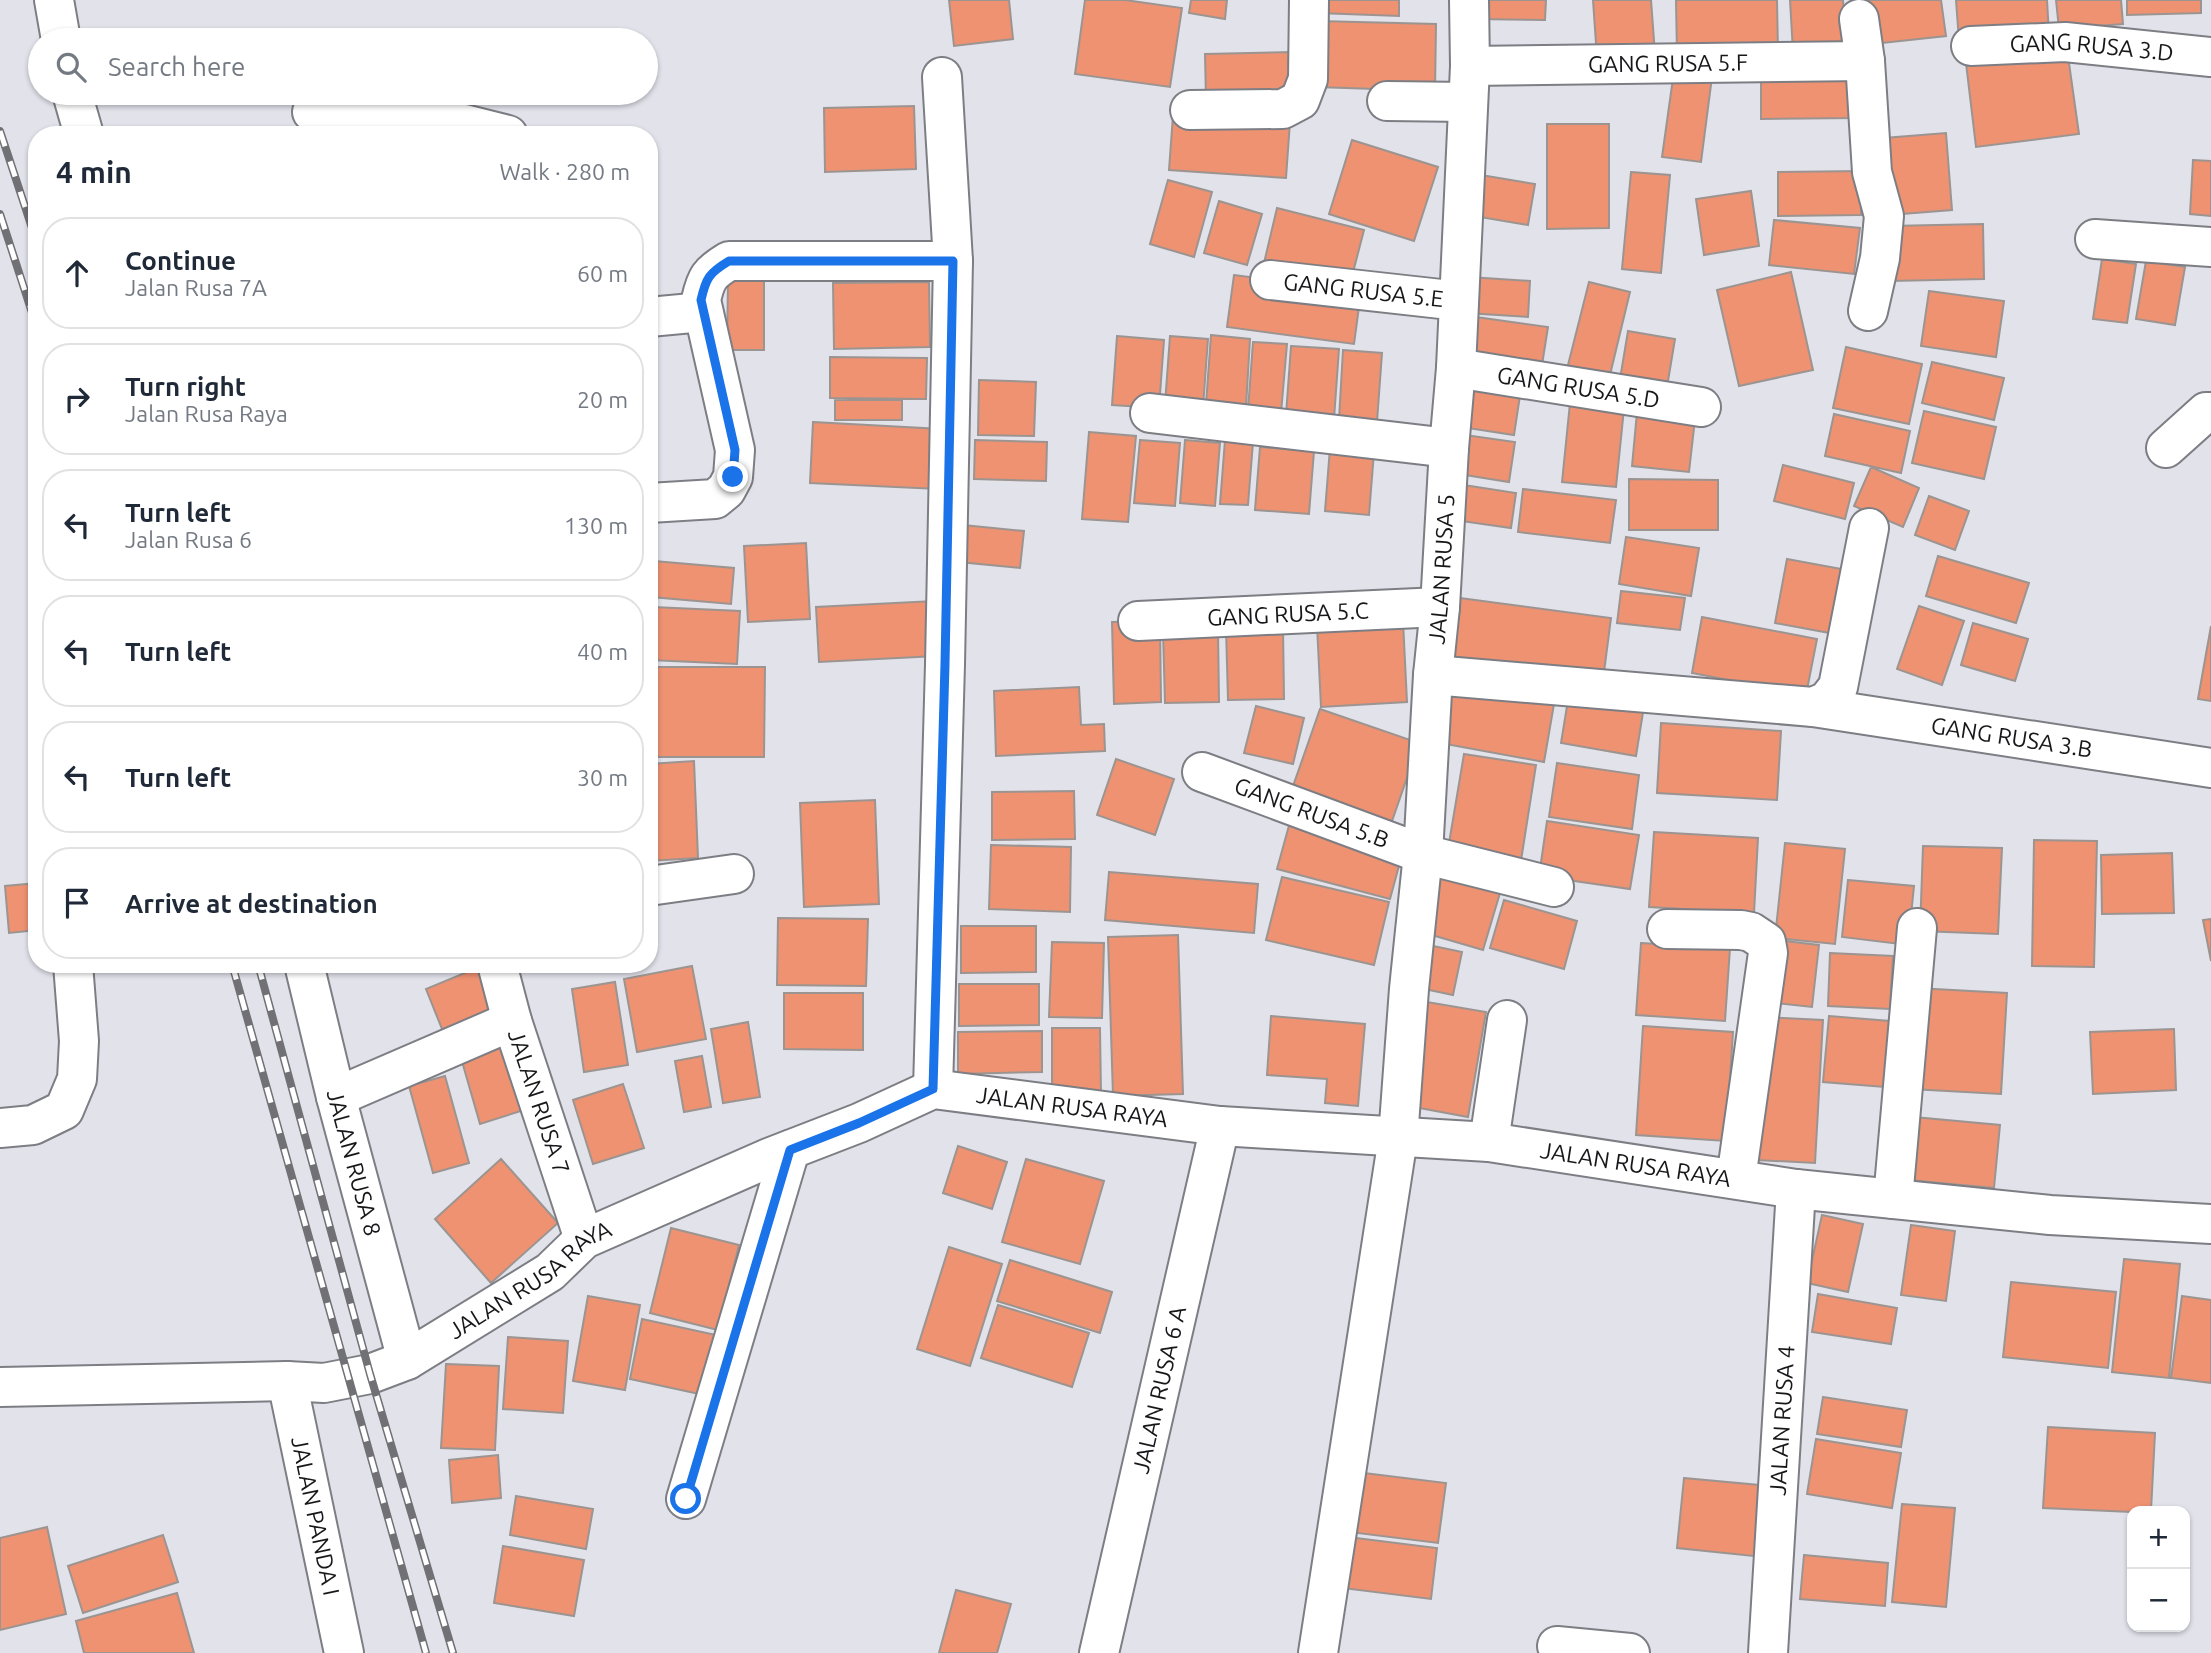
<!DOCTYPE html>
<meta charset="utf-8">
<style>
:root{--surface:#fff;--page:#f6f6f7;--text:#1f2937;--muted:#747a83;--line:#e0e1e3}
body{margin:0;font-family:Ubuntu,sans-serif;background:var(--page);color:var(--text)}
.controls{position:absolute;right:21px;bottom:21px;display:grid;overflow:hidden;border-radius:14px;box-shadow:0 2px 5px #0004}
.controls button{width:63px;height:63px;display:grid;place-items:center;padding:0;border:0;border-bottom:2px solid var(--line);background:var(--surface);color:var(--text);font:35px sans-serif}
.stop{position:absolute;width:21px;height:21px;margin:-16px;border:5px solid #1a73e8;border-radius:50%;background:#fff}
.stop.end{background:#1a73e8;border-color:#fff;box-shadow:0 2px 7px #0008}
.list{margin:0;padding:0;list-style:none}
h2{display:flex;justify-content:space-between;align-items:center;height:91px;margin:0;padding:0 28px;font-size:30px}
h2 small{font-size:23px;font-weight:400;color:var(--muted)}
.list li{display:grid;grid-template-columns:46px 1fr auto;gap:21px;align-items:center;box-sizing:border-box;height:112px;margin:0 14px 14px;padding:0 14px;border:2px solid var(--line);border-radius:28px}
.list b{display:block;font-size:26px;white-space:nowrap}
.list p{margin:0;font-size:23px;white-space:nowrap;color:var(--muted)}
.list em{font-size:23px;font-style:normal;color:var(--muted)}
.icon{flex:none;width:38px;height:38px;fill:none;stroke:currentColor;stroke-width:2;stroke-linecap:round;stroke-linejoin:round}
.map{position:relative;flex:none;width:2211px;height:1653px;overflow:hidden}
.search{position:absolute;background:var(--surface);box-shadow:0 2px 5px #0004;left:28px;top:28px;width:630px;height:77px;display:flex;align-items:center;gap:18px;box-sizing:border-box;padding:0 24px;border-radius:38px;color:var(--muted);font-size:26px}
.panel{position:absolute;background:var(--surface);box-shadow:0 2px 5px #0004;left:28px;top:126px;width:630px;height:847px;border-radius:28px}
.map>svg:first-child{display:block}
.building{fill:#ee9272;stroke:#9c9491;stroke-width:2}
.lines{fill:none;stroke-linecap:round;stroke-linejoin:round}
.minor-casing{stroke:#7d7e84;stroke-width:42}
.minor{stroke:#fff;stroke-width:38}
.rail-casing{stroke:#707075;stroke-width:8}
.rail{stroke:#fff;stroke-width:5;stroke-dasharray:16;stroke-linecap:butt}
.route{stroke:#1a73e8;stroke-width:9}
.labels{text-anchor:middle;stroke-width:7;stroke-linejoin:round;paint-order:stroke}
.street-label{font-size:23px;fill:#17171a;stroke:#fff}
</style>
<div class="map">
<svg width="2211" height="1653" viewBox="0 0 2211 1653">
<rect width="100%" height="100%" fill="#e1e2ea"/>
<path class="building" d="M949,0H1009L1013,39L954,46Z
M1085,0H1125L1182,8L1170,87L1075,74Z
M1191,0H1227L1225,19L1189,13Z
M1318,0H1399V16L1318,13Z
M1476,0H1546L1545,20L1475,19Z
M1593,0H1651L1655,54L1597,58Z
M1676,0H1777L1778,52L1677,55Z
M1790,0H1843L1847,47L1793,52Z
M1859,0H1941L1946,36L1864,45Z
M1956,0H2047L2049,34L1959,41Z
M2056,0H2121L2123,24L2059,29Z
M2127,0H2201V13L2127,15Z
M1318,21L1436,24L1435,91L1316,87Z
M2067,49L2079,134L1976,147L1966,63Z
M1294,52L1295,98L1206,100L1205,54Z
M1761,67L1857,68V118L1761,119Z
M1674,71L1712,77L1701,162L1662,157Z
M914,106L916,169L825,172L824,108Z
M1173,115L1290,122L1286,178L1169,170Z
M1547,124H1609V228L1547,229Z
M1946,133L1952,210L1890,215L1884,138Z
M1352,140L1438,167L1414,241L1329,214Z
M2193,160L2211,161V216L2190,214Z
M1861,171V215L1778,216V172Z
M1631,172L1670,175L1661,273L1622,269Z
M1475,174L1535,184L1528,225L1468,215Z
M1168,180L1212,192L1194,257L1150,244Z
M1751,191L1759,246L1704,255L1696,199Z
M1219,201L1262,214L1247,265L1204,253Z
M1277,208L1364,230L1350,284L1264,263Z
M1774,220L1860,228L1854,274L1769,265Z
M1983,224L1984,279L1890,281V226Z
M2102,259L2136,264L2127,323L2093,319Z
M2146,261L2185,267L2175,325L2136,319Z
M1791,272L1813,370L1739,386L1717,290Z
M1234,275L1361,292L1354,344L1227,327Z
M1469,277L1530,281L1528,317L1466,313Z
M728,281H764V350H727Z
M929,282L930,347L834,349L833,283Z
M1589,282L1630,292L1609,379L1567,369Z
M1929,291L2004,301L1996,357L1921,346Z
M1469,316L1548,327L1541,371L1462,360Z
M1628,331L1675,339L1666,393L1619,385Z
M1211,335L1250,339L1246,407L1206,404Z
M1117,336L1164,340L1159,408L1112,405Z
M1170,336L1208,339L1203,407L1165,404Z
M1253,342L1287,344L1281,413L1248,410Z
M1291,346L1339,349L1334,419L1286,415Z
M1846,347L1922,364L1909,424L1833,408Z
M1343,350L1382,353L1377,422L1339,419Z
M830,357L927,358L926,399L830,398Z
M1932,362L2004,378L1994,420L1922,403Z
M979,380L1036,382L1034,436L978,435Z
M1468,381L1521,389L1514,435L1461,427Z
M1571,393L1625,399L1616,487L1562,482Z
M835,400H902V420H835Z
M1924,411L1996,427L1984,479L1912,463Z
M1637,412L1695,419L1689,472L1632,466Z
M1834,414L1910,431L1901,473L1825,456Z
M813,422L941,429L938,489L810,483Z
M1089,432L1136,436L1128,522L1082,519Z
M1458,434L1515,442L1509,482L1452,473Z
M975,440L1047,442L1046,481L974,479Z
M1140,440L1180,443L1175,506L1134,503Z
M1185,440L1220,443L1215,506L1180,503Z
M1225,440L1253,442L1248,505L1220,504Z
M1260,447L1314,451L1309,514L1255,510Z
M1330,448L1374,452L1369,515L1325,511Z
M1783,465L1854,483L1845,519L1774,501Z
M1871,467L1919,488L1903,527L1854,506Z
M1629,479L1718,480V530H1629Z
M1451,483L1516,493L1511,528L1447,519Z
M1523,489L1616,500L1610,543L1518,532Z
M1929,496L1969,511L1955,550L1915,535Z
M963,525L1024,531L1020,568L959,562Z
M1626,537L1699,548L1691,596L1619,584Z
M806,543L810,619L748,622L744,546Z
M1938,556L2029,583L2016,623L1926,596Z
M1787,559L1847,570L1835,634L1775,623Z
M654,561L734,568L731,604L651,597Z
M1621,591L1685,598L1680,630L1617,623Z
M1460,598L1611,618L1603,680L1452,660Z
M934,601L937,656L819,662L816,607Z
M1919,606L1964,621L1942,685L1897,669Z
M653,607L740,611L737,664L650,660Z
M1702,617L1817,639L1806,695L1692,673Z
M1160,621L1161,702L1114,704L1112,622Z
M1403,621L1407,702L1321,707L1317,625Z
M1973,623L2028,639L2015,681L1961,665Z
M2211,626V701L2198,699Z
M1283,627L1284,699L1228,700L1226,628Z
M1218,630L1219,702L1165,703L1163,631Z
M655,667H765L764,757H655Z
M1450,685L1554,704L1544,762L1440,743Z
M1079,687L1081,725L1104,724L1105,751L996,756L994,691Z
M1569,694L1644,706L1636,756L1561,743Z
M1256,706L1304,718L1293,764L1244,753Z
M1320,709L1419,743L1391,824L1292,789Z
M1661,723L1781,731L1777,800L1657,793Z
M1464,754L1536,765L1520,867L1447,855Z
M1116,759L1174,779L1155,835L1097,815Z
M694,761L698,858L649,861V764Z
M1557,763L1639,775L1632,829L1549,817Z
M1074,791L1075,839L992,840V792Z
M875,800L879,904L804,907L800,803Z
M1547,821L1639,835L1630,889L1539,876Z
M1290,822L1403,851L1390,899L1277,869Z
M1654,832L1758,838L1754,913L1649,907Z
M2034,840L2097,841L2094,967L2032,966Z
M1785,843L1845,849L1835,944L1775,938Z
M991,845L1071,847L1070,912L989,909Z
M1923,846L2002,848L1998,934L1920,931Z
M2172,853L2174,913L2102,914L2101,855Z
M1109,872L1258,884L1254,933L1105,920Z
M1441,876L1500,893L1483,950L1425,933Z
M1282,877L1389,902L1374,965L1266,940Z
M1848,880L1914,886L1908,945L1842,937Z
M37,883V930L9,933L5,886Z
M1504,900L1577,921L1564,969L1490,948Z
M778,918L868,919L866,986L777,985Z
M2211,919V961L2203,920Z
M961,926H1036V972L961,973Z
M1178,935L1183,1094L1113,1096L1108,937Z
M1775,940L1819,945L1812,1007L1768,1002Z
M1052,942L1104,943L1102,1018L1049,1017Z
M1419,943L1462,952L1453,995L1410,986Z
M1641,943L1730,948L1725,1021L1636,1015Z
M1830,953L1893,956L1890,1009L1828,1006Z
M692,966L706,1039L637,1052L624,979Z
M479,967L498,1012L444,1034L426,989Z
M615,982L628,1065L584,1072L572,989Z
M959,984H1039V1025L959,1026Z
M1916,988L2007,993L2001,1094L1911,1089Z
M784,993H863V1050L784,1049Z
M1421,1001L1486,1012L1468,1117L1403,1105Z
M1271,1016L1365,1024L1358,1106L1325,1103L1327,1079L1267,1075Z
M1829,1016L1902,1022L1897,1088L1823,1082Z
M1765,1017L1823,1020L1815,1163L1756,1160Z
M748,1022L760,1097L723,1103L711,1029Z
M1643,1026L1733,1032L1726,1141L1636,1135Z
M1052,1028H1100L1101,1094L1052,1095Z
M2174,1029L2176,1090L2093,1094L2090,1032Z
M1042,1031V1072L958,1074V1032Z
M509,1044L527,1109L480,1124L461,1058Z
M702,1056L711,1107L684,1112L675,1061Z
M445,1076L469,1163L433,1173L409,1086Z
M623,1084L644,1148L593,1164L573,1100Z
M1914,1117L2000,1125L1994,1188L1908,1180Z
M958,1146L1007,1162L992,1209L943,1193Z
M501,1159L558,1223L491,1283L435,1219Z
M1026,1159L1104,1181L1080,1264L1002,1242Z
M1822,1215L1863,1224L1848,1292L1807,1283Z
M1911,1225L1955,1231L1946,1301L1901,1295Z
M671,1228L739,1245L718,1330L650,1313Z
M949,1247L1002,1264L970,1366L917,1349Z
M2124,1259L2180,1264L2169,1378L2112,1372Z
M1010,1260L1112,1292L1100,1333L997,1301Z
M2011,1282L2116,1292L2108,1368L2003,1357Z
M1818,1294L1897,1308L1891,1344L1812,1332Z
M588,1296L640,1305L625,1390L573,1381Z
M2182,1296L2211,1300V1383L2171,1378Z
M998,1305L1089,1333L1072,1387L981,1358Z
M642,1319L716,1335L704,1395L630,1379Z
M508,1337L568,1341L563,1413L503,1409Z
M446,1364L499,1366L495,1450L441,1448Z
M1823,1397L1907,1410L1901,1447L1817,1434Z
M2048,1427L2155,1433L2151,1511L2132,1512L2043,1508Z
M1816,1439L1901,1453L1892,1508L1807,1494Z
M498,1455L501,1498L452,1503L449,1460Z
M1356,1472L1446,1483L1438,1543L1349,1532Z
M1684,1478L1770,1486L1763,1557L1677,1548Z
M516,1496L593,1509L586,1549L510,1535Z
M1902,1504L1955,1508L1946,1607L1892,1602Z
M47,1527L66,1614L0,1630V1538Z
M163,1535L178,1582L83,1613L68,1566Z
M1348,1537L1437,1548L1431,1599L1342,1588Z
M503,1546L584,1560L574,1616L494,1603Z
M1804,1555L1888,1563L1885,1606L1800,1599Z
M956,1590L1011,1604L997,1653H939Z
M177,1593L194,1653H84L76,1621Z"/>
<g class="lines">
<g class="minor-casing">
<g id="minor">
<path d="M54,0L61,40"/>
<path d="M1859,19L1865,61L1872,172L1884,216L1880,258L1868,311"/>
<path id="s1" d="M1971,46L2065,42L2211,57"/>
<path id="s2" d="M1470,66L1865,61"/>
<path d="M72,93L84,135"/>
<path d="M1387,101L1468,102"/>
<path d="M1190,110L1283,109L1300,100L1308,79L1309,0"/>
<path d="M312,112L444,119L508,135"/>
<path d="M2095,239L2211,247"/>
<path id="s3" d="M1270,280L1459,301"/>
<path d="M649,317L703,312"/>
<path id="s4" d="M1456,368L1701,407"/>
<path d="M1150,413L1449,448"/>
<path d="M2166,448L2206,412H2211"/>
<path d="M649,503L715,499L726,490L733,477L735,450L701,300C706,278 709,273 729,261H953"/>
<path id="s5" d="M1138,621L1440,607"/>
<path d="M1433,675L1813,707L1827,701L1838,687L1869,528"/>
<path id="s6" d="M1813,707L2211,768"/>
<path id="s7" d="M1202,772L1423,854L1554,887"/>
<path d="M649,886L734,874"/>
<path d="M1667,929L1741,930L1751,932L1766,942L1768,953L1736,1179"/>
<path id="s8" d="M304,964L336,1097L407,1360"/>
<path id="s9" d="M497,964L512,1021L584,1239"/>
<path d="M933,1089L945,664L953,261L942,77"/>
<path d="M336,1097L512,1021"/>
<path d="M0,1128L33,1125L64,1110L77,1079L79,1041L73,964"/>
<path d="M1489,1142L1507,1020"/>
<path d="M1893,1199L1917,928"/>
<path id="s10" d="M287,1381L344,1653"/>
<path id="s11" d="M0,1387L287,1381L324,1383L370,1374L407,1360L550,1272L584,1239L771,1157L859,1123L933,1089L1220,1126L1489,1142L1796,1189L2050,1215L2211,1224"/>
<path d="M686,1499L790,1150"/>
<path d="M1557,1646L1630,1653"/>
<path id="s12" d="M1099,1653L1220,1126"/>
<path id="s13" d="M1318,1653L1398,1138L1409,989L1423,854L1433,675L1440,607L1449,448L1456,368L1470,66L1469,0"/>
<path id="s14" d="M1768,1653L1796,1189"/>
</g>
</g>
<use href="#minor" class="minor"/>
<g class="rail-casing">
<path id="rail" d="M0,131L37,243
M0,214L37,328
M232,964L426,1653
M258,964L370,1374L453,1653"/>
</g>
<use href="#rail" class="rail"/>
</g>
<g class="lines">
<path class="route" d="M686,1499L790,1150L859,1123L933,1089L945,664L953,261H729C709,273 706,278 701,300L735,450L733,477"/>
</g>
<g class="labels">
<g class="street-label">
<text dy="8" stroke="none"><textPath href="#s1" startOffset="121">GANG RUSA 3.D</textPath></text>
<text dy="8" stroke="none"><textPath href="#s2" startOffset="198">GANG RUSA 5.F</textPath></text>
<text dy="8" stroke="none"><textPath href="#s3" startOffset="94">GANG RUSA 5.E</textPath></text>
<text dy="8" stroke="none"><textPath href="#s4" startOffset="124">GANG RUSA 5.D</textPath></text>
<text dy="8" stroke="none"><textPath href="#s13" startOffset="1092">JALAN RUSA 5</textPath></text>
<text dy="8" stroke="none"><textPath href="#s5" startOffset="150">GANG RUSA 5.C</textPath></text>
<text dy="8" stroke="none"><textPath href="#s6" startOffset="201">GANG RUSA 3.B</textPath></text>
<text dy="8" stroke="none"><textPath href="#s7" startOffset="117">GANG RUSA 5.B</textPath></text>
<text dy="8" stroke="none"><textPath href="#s9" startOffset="144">JALAN RUSA 7</textPath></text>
<text dy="8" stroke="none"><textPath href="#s11" startOffset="1146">JALAN RUSA RAYA</textPath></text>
<text dy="8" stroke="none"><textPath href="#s8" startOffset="205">JALAN RUSA 8</textPath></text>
<text dy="8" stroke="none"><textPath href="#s11" startOffset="1713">JALAN RUSA RAYA</textPath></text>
<text dy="8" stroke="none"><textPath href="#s11" startOffset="558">JALAN RUSA RAYA</textPath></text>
<text dy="8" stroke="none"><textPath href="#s12" startOffset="270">JALAN RUSA 6 A</textPath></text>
<text dy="8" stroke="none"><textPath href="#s14" startOffset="233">JALAN RUSA 4</textPath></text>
<text dy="8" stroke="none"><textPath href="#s10" startOffset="138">JALAN PANDA I</textPath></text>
</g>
</g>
</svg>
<div class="controls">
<button>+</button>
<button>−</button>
</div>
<div class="stop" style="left:686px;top:1499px"></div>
<div class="stop end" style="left:733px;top:477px"></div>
<div class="search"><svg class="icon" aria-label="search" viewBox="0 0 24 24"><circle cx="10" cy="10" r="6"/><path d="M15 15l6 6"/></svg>Search here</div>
<section class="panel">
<h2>4 min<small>Walk · 280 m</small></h2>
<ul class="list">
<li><svg class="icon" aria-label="ahead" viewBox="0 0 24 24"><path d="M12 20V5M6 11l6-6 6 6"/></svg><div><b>Continue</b><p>Jalan Rusa 7A</p></div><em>60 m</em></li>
<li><svg class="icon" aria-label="right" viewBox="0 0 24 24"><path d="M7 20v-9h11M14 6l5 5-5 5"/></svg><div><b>Turn right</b><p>Jalan Rusa Raya</p></div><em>20 m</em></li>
<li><svg class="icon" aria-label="left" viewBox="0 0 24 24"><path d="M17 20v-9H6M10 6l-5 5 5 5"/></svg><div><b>Turn left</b><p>Jalan Rusa 6</p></div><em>130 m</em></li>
<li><svg class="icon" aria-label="left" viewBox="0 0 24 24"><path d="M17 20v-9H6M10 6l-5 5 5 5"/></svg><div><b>Turn left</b></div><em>40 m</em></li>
<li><svg class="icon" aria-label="left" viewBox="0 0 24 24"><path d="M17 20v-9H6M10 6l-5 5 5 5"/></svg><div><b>Turn left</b></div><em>30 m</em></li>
<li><svg class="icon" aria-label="arrive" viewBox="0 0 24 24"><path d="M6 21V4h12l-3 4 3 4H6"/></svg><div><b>Arrive at destination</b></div></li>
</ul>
</section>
</div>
